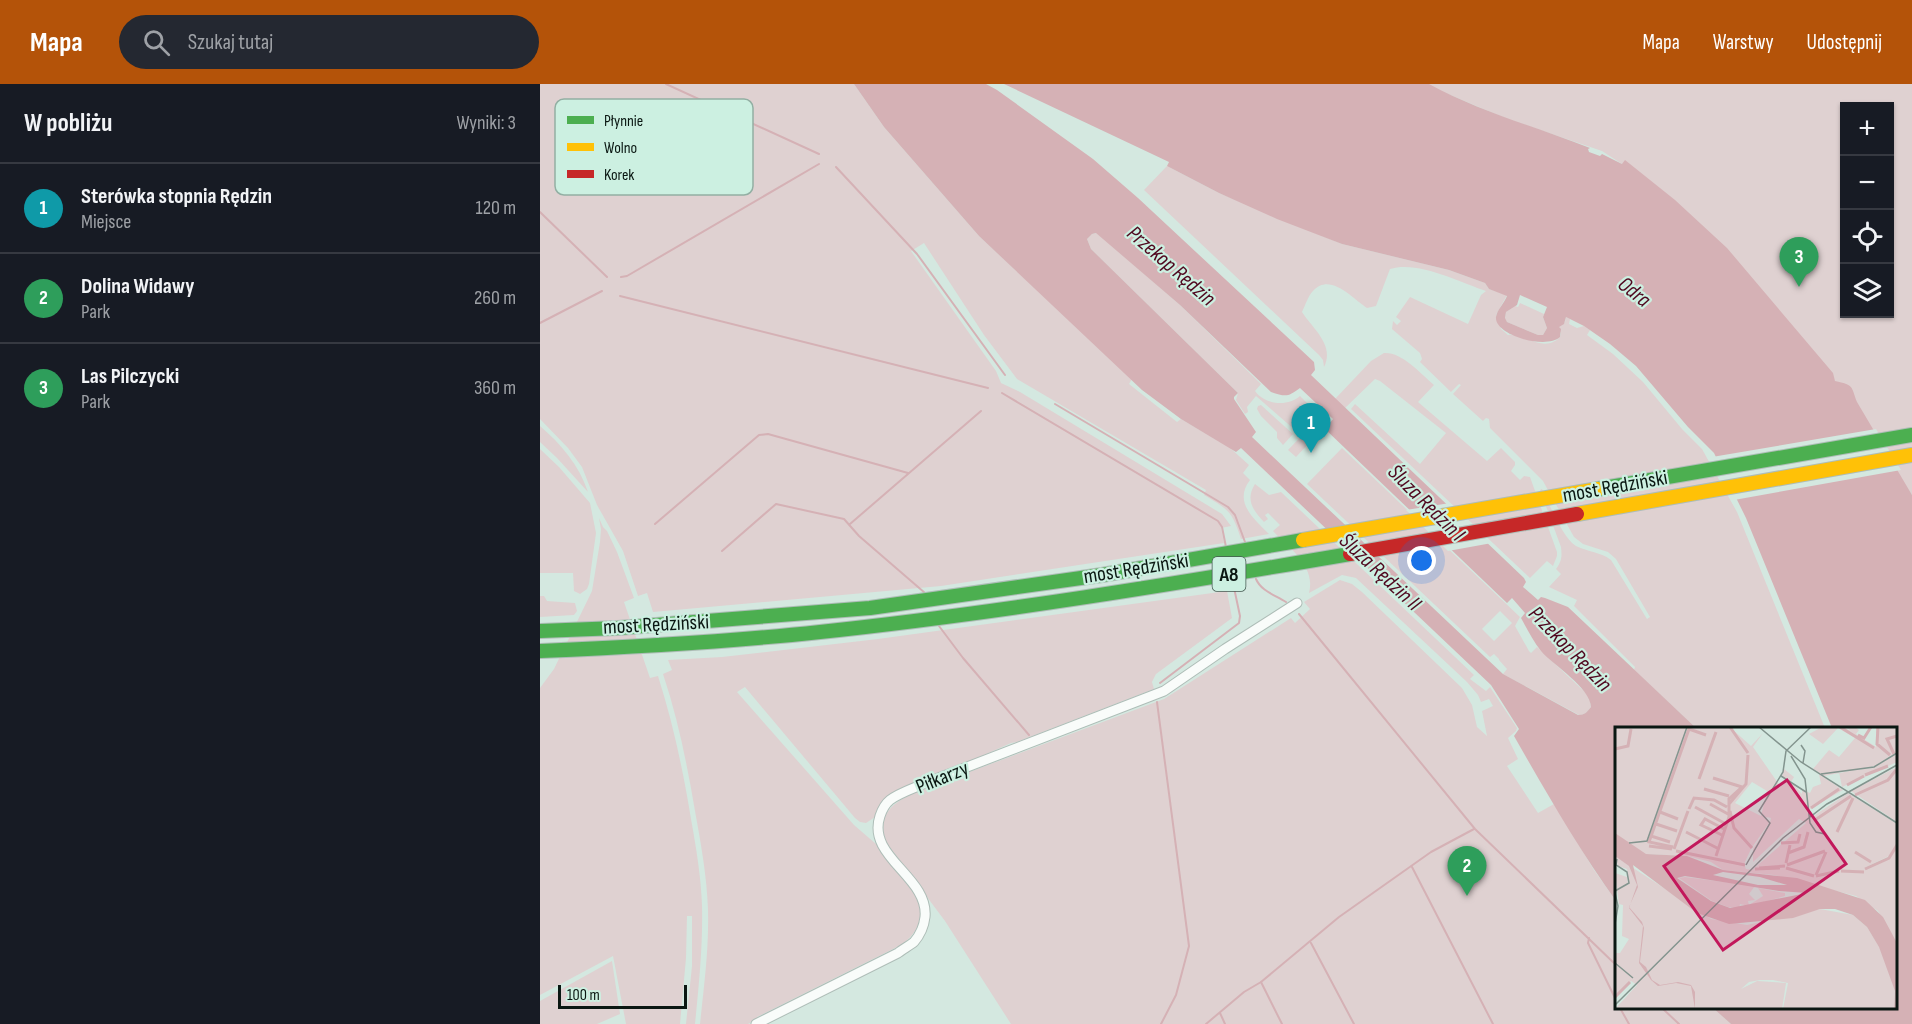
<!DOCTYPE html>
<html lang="pl">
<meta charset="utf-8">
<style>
:root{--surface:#171b24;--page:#242831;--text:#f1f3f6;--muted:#9ea1a6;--line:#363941;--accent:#b45309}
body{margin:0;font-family:"Sofia Sans Condensed",sans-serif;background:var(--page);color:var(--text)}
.controls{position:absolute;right:18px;top:18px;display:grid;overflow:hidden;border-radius:0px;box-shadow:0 2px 4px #0004}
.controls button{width:54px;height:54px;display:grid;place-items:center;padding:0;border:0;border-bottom:2px solid var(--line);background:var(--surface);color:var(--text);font:30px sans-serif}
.scale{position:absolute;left:18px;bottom:15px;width:129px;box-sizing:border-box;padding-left:6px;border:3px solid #0a1712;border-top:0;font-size:16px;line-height:21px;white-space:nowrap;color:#0a1712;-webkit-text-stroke:4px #ccf0e1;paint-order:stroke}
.you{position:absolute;left:882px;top:477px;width:21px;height:21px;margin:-15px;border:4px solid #fff;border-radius:50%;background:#1a73e8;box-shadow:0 0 0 9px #1a73e833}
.badge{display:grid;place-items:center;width:39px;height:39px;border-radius:50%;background:var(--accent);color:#fff;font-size:20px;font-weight:700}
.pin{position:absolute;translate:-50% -50px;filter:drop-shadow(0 2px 3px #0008)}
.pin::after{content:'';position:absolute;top:32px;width:21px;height:18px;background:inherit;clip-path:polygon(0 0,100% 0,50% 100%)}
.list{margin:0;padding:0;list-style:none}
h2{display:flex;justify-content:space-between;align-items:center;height:78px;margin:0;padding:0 24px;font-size:26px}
h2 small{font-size:20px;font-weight:400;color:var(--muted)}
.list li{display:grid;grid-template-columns:39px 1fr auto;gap:18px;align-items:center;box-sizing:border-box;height:90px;padding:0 24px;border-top:2px solid var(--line)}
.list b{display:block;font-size:22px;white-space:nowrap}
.list p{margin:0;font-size:20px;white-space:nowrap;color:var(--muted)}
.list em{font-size:20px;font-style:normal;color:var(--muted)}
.icon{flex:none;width:33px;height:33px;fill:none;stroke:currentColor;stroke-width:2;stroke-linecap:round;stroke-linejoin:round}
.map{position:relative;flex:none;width:1372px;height:940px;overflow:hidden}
header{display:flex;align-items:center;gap:36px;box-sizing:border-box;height:84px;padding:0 30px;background:var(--accent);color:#fff}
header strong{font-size:28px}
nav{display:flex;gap:33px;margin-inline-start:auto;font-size:21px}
.search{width:420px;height:54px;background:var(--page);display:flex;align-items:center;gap:15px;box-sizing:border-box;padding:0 21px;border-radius:33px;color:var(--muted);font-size:22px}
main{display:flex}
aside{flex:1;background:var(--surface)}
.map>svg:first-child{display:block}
.green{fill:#dfd1d1;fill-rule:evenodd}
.water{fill:#d5b1b5;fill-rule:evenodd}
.pier{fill:#d4e8e0}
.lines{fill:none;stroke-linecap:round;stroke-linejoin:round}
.stream{stroke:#d5b1b5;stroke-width:2}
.street-casing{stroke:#aebdb7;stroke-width:11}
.fast-casing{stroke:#aebdb7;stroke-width:16}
.slow-casing{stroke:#aebdb7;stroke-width:16}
.jam-casing{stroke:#aebdb7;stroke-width:16}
.street{stroke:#f9fcfa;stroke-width:9}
.fast{stroke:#4caf50;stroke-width:14}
.slow{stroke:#ffc107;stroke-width:14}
.jam{stroke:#c62828;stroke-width:14}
.labels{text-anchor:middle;stroke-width:4.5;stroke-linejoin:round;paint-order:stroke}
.shield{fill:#ccf0e1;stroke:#445850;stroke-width:1.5}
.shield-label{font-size:20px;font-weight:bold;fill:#0a1712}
.street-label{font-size:21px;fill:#0a1712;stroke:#ccf0e1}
.water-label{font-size:22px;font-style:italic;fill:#50081f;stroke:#ccf0e1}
.inset-river{fill:none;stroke:#d5b1b5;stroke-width:3}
.inset-road{fill:none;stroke:#83948e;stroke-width:1.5}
.view{fill:#c2185b;fill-opacity:0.15;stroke:#c2185b;stroke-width:3}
.inset-edge{fill:none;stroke:#0a1712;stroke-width:3}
.key{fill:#ccf0e1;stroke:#92afa3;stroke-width:1.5}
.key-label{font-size:16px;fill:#0a1712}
</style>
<header>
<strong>Mapa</strong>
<div class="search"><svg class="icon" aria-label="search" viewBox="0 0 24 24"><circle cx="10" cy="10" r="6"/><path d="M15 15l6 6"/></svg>Szukaj tutaj</div>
<nav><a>Mapa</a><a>Warstwy</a><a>Udostępnij</a></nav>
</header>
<main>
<aside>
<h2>W pobliżu<small>Wyniki: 3</small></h2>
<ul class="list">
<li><span class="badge" style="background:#0f9aa8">1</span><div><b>Sterówka stopnia Rędzin</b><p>Miejsce</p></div><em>120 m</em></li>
<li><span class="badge" style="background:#2e9e5b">2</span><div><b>Dolina Widawy</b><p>Park</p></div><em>260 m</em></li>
<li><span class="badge" style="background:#2e9e5b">3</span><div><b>Las Pilczycki</b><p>Park</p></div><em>360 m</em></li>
</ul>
</aside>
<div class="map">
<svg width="1372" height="940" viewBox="0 0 1372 940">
<rect width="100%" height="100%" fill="#d4e8e0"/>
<path class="green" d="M0,0H314L344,43L439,152L592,295L589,300L637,338L641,335L689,363L709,381L703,389L710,396C693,418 714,435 729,450L701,455C692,427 689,426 664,411L666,406L477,295L444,251L384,159L371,167L456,287L461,299L480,308L682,430L691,442L681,444L684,459L401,502L113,528L107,509L98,512L83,467L57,421L42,383L28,364L0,335Z
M884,0H1372V411L1295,297L1082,80L1062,67L965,34ZM1304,22H1350V230H1304Z
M627,82L679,109L802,160L909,186L945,199L949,205L967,211L956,231L961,245L968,251C986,249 1003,270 1020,253L1021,249L1018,243L1025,238L1026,233L1030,235L1029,240L1037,244L1044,242L1050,246L1047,251L1073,270L1103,298L1142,345L1162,365L1197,428L1285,644H1156L1094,586L1095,583L1034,522L1037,516L1009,503L1021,490L1016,485C1022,477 1022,472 1021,463L1000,406L1002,405C1009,420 1023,454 1036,462C1048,468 1061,468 1071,476L1107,535L1110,533L1076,475L1068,468L1043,460L1034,453L1003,397L950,344L949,335L946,334L943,337L913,310L921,301L919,300L911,308L880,278L882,275L880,269L852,245L853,237L857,241L861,237L856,233L870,213L928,240L941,211L946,207C920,198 877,176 850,185L836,222L827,224C812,214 790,188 773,207C768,212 765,222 762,228C773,245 795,261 784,283L783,276L779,271L604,106Z
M557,149L640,221L721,300L715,307C725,321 748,323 760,312L772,324L770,326L771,329H765L769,334L755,346L716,312L707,323L708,328L705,330L696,316L698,309L551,165L547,155L552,150Z
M980,219L1004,230L1003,233L1007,244L1003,251H998L967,238L965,235L966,228L975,222L978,223Z
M844,269C862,268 879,288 894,301L878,318L947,377L961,364L975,378V381L971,387L980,396L984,392L990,393L1017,468V472L1013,482L1007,477L990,494L811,325L815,320L880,380L906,349L840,297L835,295L805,324L795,315L831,277Z
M721,321L753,350L743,361L737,354V348L721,332L717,325L718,322Z
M778,335L782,339L785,337L787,340L756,373L748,366Z
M0,342C21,360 39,381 48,408L17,374L0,358Z
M802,364L980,533L975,542L989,567L991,569L997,563L1049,612L1051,623C1047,628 1045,631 1039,631L963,590L967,585L959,576V575L954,570L950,573L767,400ZM960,527L972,539L954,557L942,545Z
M0,365L19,383L50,419L56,449L49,500L47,505L40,510L34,507L33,489H0Z
M715,400L729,411L741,408L934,591L930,595L946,607L950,603L977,644L976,647L968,654L978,675L967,682L998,729L1014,720L1054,786L1076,817V924H1173L1191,940H471L405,837L345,757C338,728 353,719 376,708L624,615L751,534L755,539L770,525L764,518L800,496L812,500L822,508L922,604L932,621L937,643L947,652L942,627L953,622L949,615L941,618L938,611L927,598L816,494L802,491L769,509C776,482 750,465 733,447L740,441L728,429L725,431L728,435L724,438C713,426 705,416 715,400Z
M59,434L63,443L67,447L77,468L94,514L84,518L110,594L118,592C133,639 143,686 151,735C156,763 161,792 162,821C163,861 159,900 155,940H146L152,882V832H147L146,874L140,940H86L73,872L0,911V604L14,585L52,507L60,458L61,445Z
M687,507L692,534L616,590L612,598L614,605L477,658L471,659L415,684L339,724L335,733L326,739L320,738L315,734L205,603L197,608L314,741L336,760L375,810C386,830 379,849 361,861L217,933V935L208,940H160C164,902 169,865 168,826C167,793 161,760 155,727C147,680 138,635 123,590L132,586L128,576L182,573L338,555Z
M0,512H4L7,517L35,519L37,527L34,531L0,533Z
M72,877L80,930L57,940H0V917Z"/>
<path class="water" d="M314,0H446L457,6L553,75L598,114L774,278L775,286L771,291L984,494L986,498L983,503L998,516L1001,513L1005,514L1028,523L1156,644H1076V817C1038,764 1006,708 974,652L979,645L951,601L701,364L696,368L641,335L602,306L439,152L344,43ZM556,149L640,221L731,308C746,313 748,313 760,304L793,335L785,345L967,519L972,514L985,529L981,534C987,545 993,557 1001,567C1014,582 1050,603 1051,623C1047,628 1045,631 1038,631L963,590L712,353L716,348L694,315V313L698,309L551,165L547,155L552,150Z
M464,0H889C941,28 996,43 1050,64L1048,65L1049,68L1060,72L1062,70L1082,80L1085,76L1135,116L1187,164L1293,289L1295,297C1314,301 1311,302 1317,318L1372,411V940H1191L1173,924H1356V644H1292L1206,434L1174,369L1148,343L1096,282L1070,260L1044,242L1026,233L1024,240L1019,243L1021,245L1020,253C1006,266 954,251 956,233C957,226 965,218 967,212L949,205L945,199L909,186L802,160L737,135L679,109L627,82L629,78ZM980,211L1007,223L1003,233L1007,244L1003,251H998L967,238L965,234L966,228L977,221Z"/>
<path class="pier" d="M1336,345L1361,386L1194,416L1172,373Z
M910,419L952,459L908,467L866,426Z"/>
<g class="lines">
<path class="stream" d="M126,0L279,70
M296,83L377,170L465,291
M0,128L67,193
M81,193L87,192L279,80
M80,212L448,304
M0,239L62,207
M462,309L678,437L682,443L686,463
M515,320L688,423L695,431L705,458
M115,440L219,351L228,350L368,389
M310,440L441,327
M182,467L236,420L304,435L319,452L385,509
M716,495C721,507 735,511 746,518
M759,530L935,745L1076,881
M399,542L423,574L489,651
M620,599L699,539L700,532L693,499
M617,618L649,862L636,911L621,940
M872,783L953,940
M1049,854L1048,859L1076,916
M771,859L814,940
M721,898L742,940
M1080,924L1089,940
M1122,924L1139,940
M680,929L685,940
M666,940L704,908L721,898L799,833L891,768L934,745"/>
<g class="street-casing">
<path id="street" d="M216,940L358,869C363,865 369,862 374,858C380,851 384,842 385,833C389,793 326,773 340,732C342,726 345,720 350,716C359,709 372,705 383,700L624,607L685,565L757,519"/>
</g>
<g class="fast-casing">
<path id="fast" d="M1058,405L1372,351
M0,547L78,544L330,524L562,491L763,456
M0,567C94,563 187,558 280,548C458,529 634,500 810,470"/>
</g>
<g class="slow-casing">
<path id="slow" d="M1037,430L1372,371
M763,456L1058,405"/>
</g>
<g class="jam-casing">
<path id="jam" d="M810,470L1037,430"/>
</g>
<use href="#street" class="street"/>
<use href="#fast" class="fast"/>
<use href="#slow" class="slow"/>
<use href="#jam" class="jam"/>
</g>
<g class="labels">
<rect class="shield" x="672.5" y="473" width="33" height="34" rx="4.5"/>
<g class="shield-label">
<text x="689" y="497">A8</text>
</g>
<g class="street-label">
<text transform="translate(1075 402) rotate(-10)" y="7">most Rędziński</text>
<text transform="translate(596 484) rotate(-9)" y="7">most Rędziński</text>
<text transform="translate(116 540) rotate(-3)" y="7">most Rędziński</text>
<text transform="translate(402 693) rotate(-22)" y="7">Piłkarzy</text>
</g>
<g class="water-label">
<text transform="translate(632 181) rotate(41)" y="8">Przekop Rędzin</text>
<text transform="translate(1095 207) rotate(39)" y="8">Odra</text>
<text transform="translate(887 418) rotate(45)" y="8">Śluza Rędzin I</text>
<text transform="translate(841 487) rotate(43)" y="8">Śluza Rędzin II</text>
<text transform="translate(1031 564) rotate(46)" y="8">Przekop Rędzin</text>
</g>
</g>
<g transform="translate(1075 643)">
<rect width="282" height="282" fill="#d4e8e0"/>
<path d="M0,0H121L117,2L136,19L148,6L138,20L165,59L170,52L167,49L169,42L179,50L176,55L187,67V63L195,66L198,60L206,57L204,47L228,63L195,82L194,92L233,66L282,97V116L274,129L249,141L274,131L282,119V216L263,184L241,169L159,148L108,143L96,135L72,129L30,127L14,116L0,115ZM137,55L152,64L146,89L120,76ZM151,90L156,91L155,96L138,122V135L184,92L191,96L137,143L131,142L129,137L136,122L154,96ZM207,0H229L237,5L231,0H240L244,3L241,7L261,20V0H282V25L260,39L209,49L198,42L214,23L224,30L240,11L223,1L208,17L194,7ZM282,27V35L227,60L224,45L258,41ZM282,40V95L236,64ZM0,129L96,192L132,198L205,182L238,188L252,200L265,221L280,263L279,282H168L173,256L158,253H145L134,255L126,262L142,254L171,256L167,282H0L22,258L16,254L0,272V226H5L14,212L7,209L8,178L4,177L0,146L12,150L13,157L7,160L14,157L12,142L3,139ZM70,150L140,159L134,167L140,173L133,174L134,178L148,169L143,161L170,166V169L134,179L125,177L124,181L113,180L97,174L64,151Z" fill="#dfd1d1" fill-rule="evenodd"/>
<path d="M0,106L31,127L72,129L108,143L182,151L250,173L268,190L282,216V282H279L280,264L264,220L252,200L238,188L220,182H205L178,191L114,197L82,186L18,138L23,160L14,180L27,195L29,201L25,235L31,240L37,253L45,258L63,255L76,258L80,265V282L76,259L61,256L43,259L36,253L24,236L28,199L14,181L22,158L14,139L0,129ZM108,145L145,150L172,158H143L98,148ZM70,149L164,164L192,166L115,181L96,174L62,151Z" fill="#d5b1b5" fill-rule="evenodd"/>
<path class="inset-river" d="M115,0L133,26M225,0L259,21M263,0L262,17L275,28M243,8L249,11L256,0M0,22L13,19L16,2M279,27L272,12L282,9M250,48L273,39M98,51L127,60L114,72V90L101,129M84,52L101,5M232,58L249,49M89,62L114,69M240,68L273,53L281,43M95,77L113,87M114,77L131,57L133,28M80,80L111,97M196,81L224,62M74,82L79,71L99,73L112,80M115,84L119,101L137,121M45,85L63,92M200,93L236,69M41,97L62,104M71,105L104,122M222,105L238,71M107,108L86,98L90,92L109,102M36,109L55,115M166,116L183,115L185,107M34,119L57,122M58,120L34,115L74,2L91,8M59,122L73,84M61,124L130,138M240,125L256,135M173,126L189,120L193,105M171,136L175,118M172,138L210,124M144,141L170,139M171,141L199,149M140,142L165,141M250,142L274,131L282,118M226,144L249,145M201,148L211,125M201,149L224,144M0,270L15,255"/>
<path class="inset-road" d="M144,0L186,35L282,96M186,18L190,24L188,36M176,29L190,52L195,96L201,105L210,107M206,47L259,40L282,26M166,49L191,65M14,116L32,114L72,0M131,138L155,96L144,84L168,45L171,24L196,0M0,164L14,156L12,145L1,138L2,132M0,166L3,179L0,197M0,236L18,251M0,278L168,111L212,77L282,38"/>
<path class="view" d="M172,53L231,137L108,223L49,139Z"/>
<rect width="282" height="282" class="inset-edge"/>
</g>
<rect x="15" y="15" width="198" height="96" rx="9" class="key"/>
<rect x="27" y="32" width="27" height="8" fill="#4caf50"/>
<rect x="27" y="59" width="27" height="8" fill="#ffc107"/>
<rect x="27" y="86" width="27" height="8" fill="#c62828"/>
<g class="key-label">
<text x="64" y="42">Płynnie</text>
<text x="64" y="69">Wolno</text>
<text x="64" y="96">Korek</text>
</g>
</svg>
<div class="controls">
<button>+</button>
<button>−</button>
<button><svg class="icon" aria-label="locate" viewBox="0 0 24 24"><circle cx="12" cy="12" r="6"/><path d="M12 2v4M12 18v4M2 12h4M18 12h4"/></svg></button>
<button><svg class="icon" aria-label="layers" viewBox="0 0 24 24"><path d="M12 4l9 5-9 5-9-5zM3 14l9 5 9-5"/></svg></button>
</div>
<div class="scale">100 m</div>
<div class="you"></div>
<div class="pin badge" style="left:771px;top:369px;background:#0f9aa8">1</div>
<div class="pin badge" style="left:927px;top:812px;background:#2e9e5b">2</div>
<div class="pin badge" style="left:1259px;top:203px;background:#2e9e5b">3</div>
</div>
</main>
